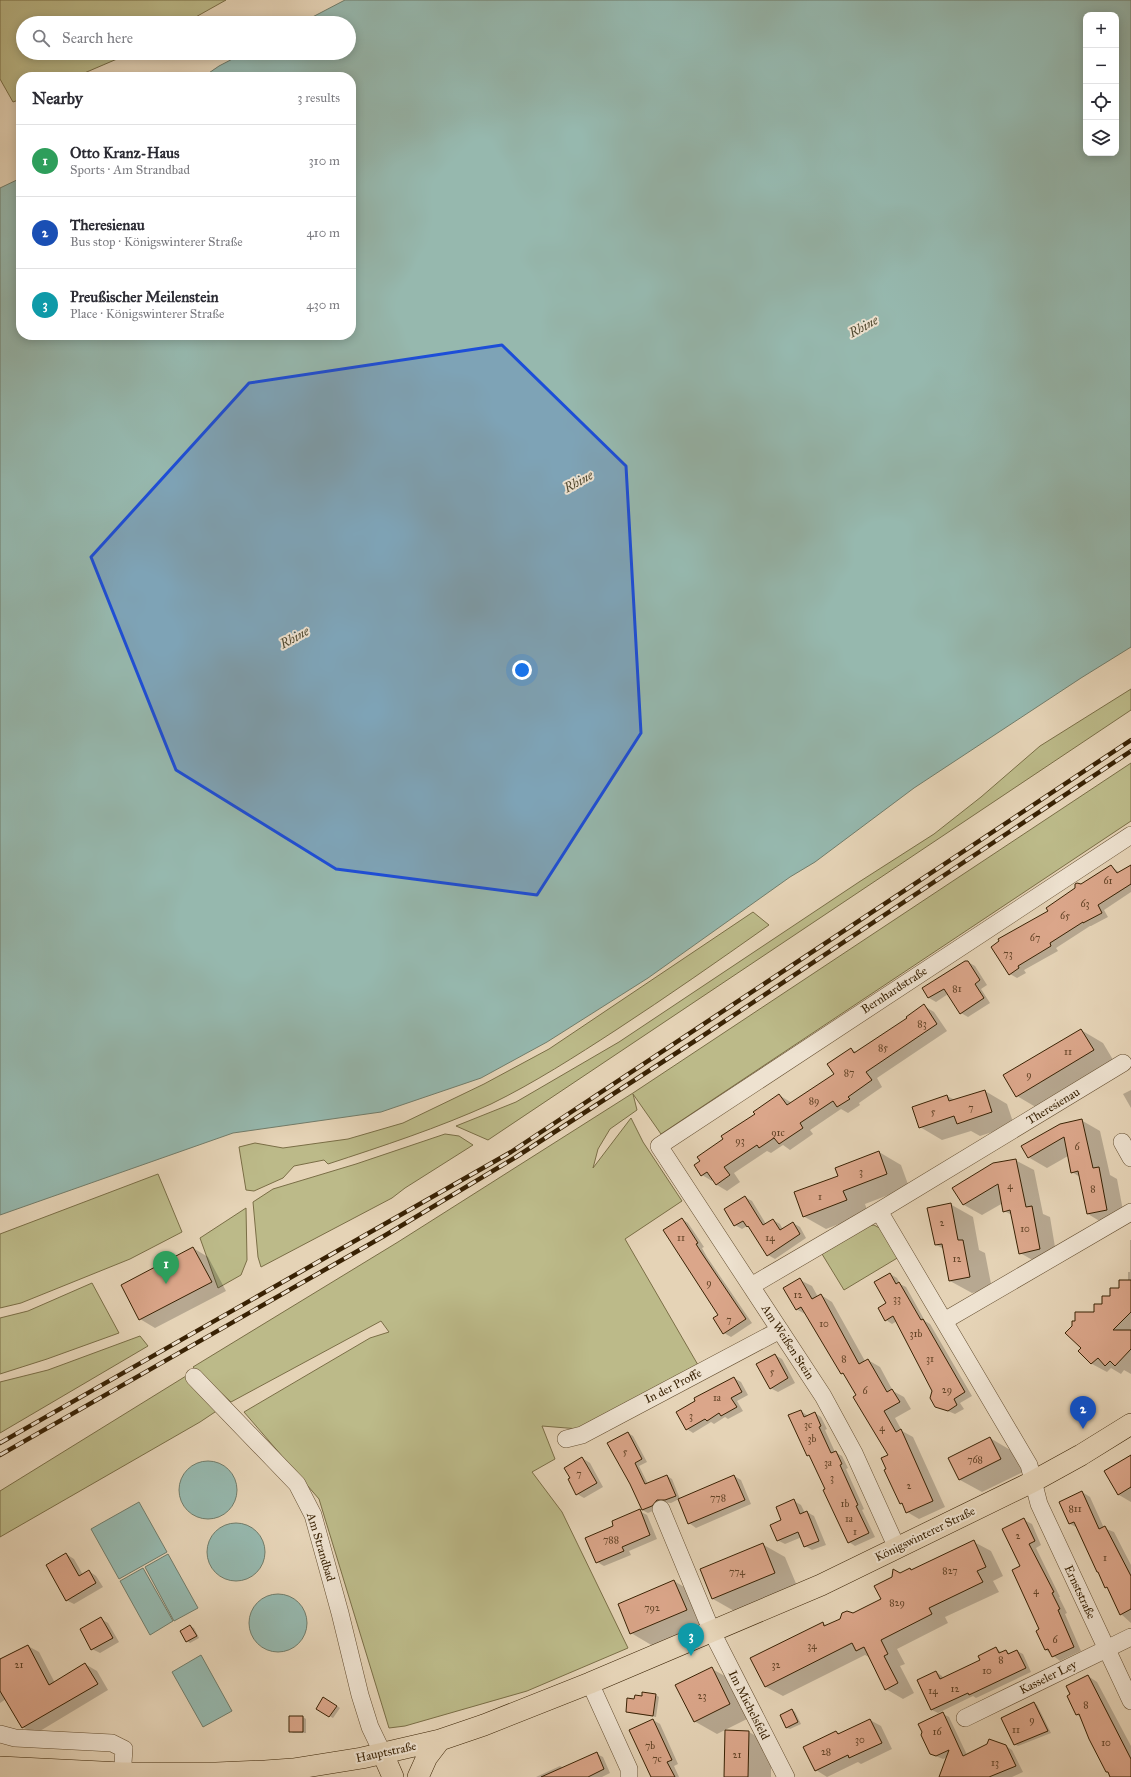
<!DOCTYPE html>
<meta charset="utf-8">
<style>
:root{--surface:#fff;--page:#f7f7f7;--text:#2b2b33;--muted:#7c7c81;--line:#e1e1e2;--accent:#8f2418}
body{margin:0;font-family:"IM FELL Great Primer",serif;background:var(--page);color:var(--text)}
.controls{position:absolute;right:12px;top:12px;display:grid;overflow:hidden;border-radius:8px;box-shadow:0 2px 10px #0003}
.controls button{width:36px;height:36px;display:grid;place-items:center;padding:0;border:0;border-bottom:1px solid var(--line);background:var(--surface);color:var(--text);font:20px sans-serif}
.you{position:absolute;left:522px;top:670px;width:14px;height:14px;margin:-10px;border:3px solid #fff;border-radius:50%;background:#1a73e8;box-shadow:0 0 0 6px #1a73e833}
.badge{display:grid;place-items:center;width:26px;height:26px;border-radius:50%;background:var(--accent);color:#fff;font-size:13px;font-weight:700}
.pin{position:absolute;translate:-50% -33px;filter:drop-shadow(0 1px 2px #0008)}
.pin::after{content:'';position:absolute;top:21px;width:14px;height:12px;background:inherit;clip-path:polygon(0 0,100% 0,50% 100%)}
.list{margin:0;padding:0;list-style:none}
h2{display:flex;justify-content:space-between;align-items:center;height:52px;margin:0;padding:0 16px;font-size:17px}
h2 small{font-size:13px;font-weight:400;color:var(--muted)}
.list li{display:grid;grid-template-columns:26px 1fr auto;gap:12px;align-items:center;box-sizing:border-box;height:72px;padding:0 16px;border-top:1px solid var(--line)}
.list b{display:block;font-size:15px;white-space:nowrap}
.list p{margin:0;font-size:13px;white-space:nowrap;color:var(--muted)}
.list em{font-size:13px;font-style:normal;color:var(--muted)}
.icon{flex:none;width:22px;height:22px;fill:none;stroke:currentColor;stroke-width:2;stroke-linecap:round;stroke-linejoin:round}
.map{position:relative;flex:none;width:1131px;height:1777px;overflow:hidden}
.search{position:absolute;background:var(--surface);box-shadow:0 2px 10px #0003;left:16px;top:16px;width:340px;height:44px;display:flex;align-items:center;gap:10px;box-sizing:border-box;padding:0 14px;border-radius:22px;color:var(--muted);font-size:15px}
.panel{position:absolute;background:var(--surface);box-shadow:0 2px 10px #0003;left:16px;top:72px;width:340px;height:268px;border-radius:16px}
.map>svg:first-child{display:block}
.green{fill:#bcba89;stroke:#7a6e46}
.water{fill:#96b8ae;stroke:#717c6a;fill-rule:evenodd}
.shadow{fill:#0003}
.building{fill:#dba68a;stroke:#392204}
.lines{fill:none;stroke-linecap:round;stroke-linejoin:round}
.minor-casing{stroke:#644e30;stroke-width:18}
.major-casing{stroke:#392204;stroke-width:22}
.minor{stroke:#eee2d0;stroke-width:17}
.major{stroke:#e5d3b6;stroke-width:21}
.rail-casing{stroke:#392204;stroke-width:4.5}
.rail{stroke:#eee2d0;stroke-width:3;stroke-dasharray:9;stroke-linecap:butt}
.marked{fill:#1d4ed8;fill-opacity:0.2;stroke:#1d4ed8;stroke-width:3;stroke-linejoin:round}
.labels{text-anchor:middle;stroke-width:4;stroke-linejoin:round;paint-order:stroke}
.number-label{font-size:10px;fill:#624326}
.street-label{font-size:12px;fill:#392204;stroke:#eee2d0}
.water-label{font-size:13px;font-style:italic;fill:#50482e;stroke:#eee2d0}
</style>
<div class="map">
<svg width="1131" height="1777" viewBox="0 0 1131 1777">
<rect width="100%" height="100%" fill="#e5d3b6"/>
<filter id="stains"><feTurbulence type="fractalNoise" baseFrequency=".005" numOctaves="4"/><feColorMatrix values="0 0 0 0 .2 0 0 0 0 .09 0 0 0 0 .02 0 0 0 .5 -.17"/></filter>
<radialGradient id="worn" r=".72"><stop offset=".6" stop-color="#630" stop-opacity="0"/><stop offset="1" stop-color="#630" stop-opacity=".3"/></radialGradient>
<path class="green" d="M0,0H226L185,23H23V53H131L75,77H21V99L13,102L0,79Z
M1131,689V710L488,1140L456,1126L516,1102L619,1042L859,882L934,834L981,797L1040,746Z
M1131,763V821L661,1134L633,1094L637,1110L610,1129L598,1149L593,1168L631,1118L643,1142L682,1201L625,1239L698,1365L579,1429L542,1426L555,1459L532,1472L562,1512L628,1648L527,1691L405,1726L389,1728L319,1499L244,1412L370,1338L389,1332L381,1321L231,1402L193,1367L398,1242L633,1093Z
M753,912L769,925C718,961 668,996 616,1030C576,1056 534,1083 491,1104C438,1128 383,1146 328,1164L324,1160L294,1166L283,1178L254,1191L246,1190L239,1147L255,1143L283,1148L348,1139L403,1123L484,1084L549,1049Z
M445,1134L459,1136L473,1145L405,1188L392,1198L261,1267L258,1257L253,1202L273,1189L356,1164Z
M158,1174L182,1232L130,1259L21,1303L0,1308V1234Z
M246,1208L247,1260L241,1275L218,1288L200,1238Z
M874,1225L883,1230L899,1257L844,1290L822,1254L868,1226Z
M92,1283L119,1333L47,1359L0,1374V1318L28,1311Z
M140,1336L148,1346L0,1433V1382L48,1370Z
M186,1376L218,1410L200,1422L0,1537V1491Z"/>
<path class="water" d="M345,0H1131V647L1081,678L914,788L815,862L790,877L648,978L547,1042L481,1078L381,1112L233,1133L0,1215V188L21,178V335H351V77H203L219,66L244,53H349V23H301ZM1086,15H1116V153H1086Z
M179 1490a29 29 0 1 1 58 0a29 29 0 1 1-58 0Z
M139,1502L167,1552L119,1579L91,1529Z
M207 1552a29 29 0 1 1 58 0a29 29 0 1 1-58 0Z
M168,1554L198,1608L174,1621L145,1567Z
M143,1568L173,1621L150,1635L120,1581Z
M249 1623a29 29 0 1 1 58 0a29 29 0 1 1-58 0Z
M201,1655L232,1711L203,1727L172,1672Z"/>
<path class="shadow" d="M1111,866L1120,873L1131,866V892L1104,910L1108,917L1091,926H1090L1056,948L1058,951L1024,970L1026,973L1017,978L1010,974L1049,911L1081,885Z
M968,962L975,966L987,985L981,989L990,1003L968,1017L961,1013L948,994L936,1002L929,998L923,988Z
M924,1006L934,1012L947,1031L877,1078L882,1087L859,1103L860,1105L848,1113L841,1109L810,1130L813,1134L790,1150L783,1145L771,1153L767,1151L734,1173L740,1182L727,1191L717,1185L714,1180L712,1181L702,1175L725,1140L779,1095L792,1103L835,1075L851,1049L856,1052L908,1019Z
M1081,1030L1103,1043L1115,1063L1039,1109L1017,1096Z
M1131,1090V1108L1123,1094Z
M985,1091L1007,1104L1014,1125L980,1136L971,1131L942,1140L920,1127L947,1096L955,1100Z
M1081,1120L1100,1131L1110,1175L1117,1179L1125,1221L1106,1225L1088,1214L1080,1177L1072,1172L1068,1156L1047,1168L1028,1157Z
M879,1152L901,1165L909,1187L865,1204L868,1213L826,1229L803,1216L839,1176Z
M1015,1160L1034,1170L1043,1214L1050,1217L1057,1259L1038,1263L1020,1253L1012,1215L1004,1211L1003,1203L982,1215L964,1205L954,1188Z
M745,1197L752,1201L766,1224L773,1220L780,1224L783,1230L793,1223L800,1227L806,1238L775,1259L768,1255L750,1228L747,1226L742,1229L735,1225Z
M950,1204L973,1217L979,1250L985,1253L992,1289L972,1293L950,1281L944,1249L936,1245Z
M682,1219L688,1223L704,1247L702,1248L707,1257L752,1323L731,1337L724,1333L720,1315Z
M1130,1240H1131V1374L1124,1370L1121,1374L1111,1368L1107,1372L1092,1364L1080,1351L1095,1313L1128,1281V1272H1130Z
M193,1248L208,1257L226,1291L155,1328L140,1319Z
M890,1274L897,1278L900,1284L906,1287L925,1321L930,1324L972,1396L960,1403L964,1409L955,1414L936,1406L933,1390L897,1321L892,1324L886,1320Z
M800,1280L812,1286L818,1297L821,1295L832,1302L865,1361L868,1360L880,1367L893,1391L904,1397L911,1409L895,1418L902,1431L913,1437L945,1507L919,1519L907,1512L904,1505L901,1504L886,1470L888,1469L889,1456L857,1395L846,1376L842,1373L807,1315L796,1309Z
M775,1355L782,1359L795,1383L778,1392L770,1388Z
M734,1378L741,1382L748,1395L737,1401L743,1411L728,1419L725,1417L714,1424L711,1422L693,1433L687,1429Z
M801,1411L808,1416L815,1413L821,1417L827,1429L825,1430L835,1452L842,1456L848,1468L846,1469L864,1509L862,1510L875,1537L855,1546L849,1542L826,1489L812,1457L808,1455L790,1416Z
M628,1433L633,1436L647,1462L639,1466L648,1484L667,1476L672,1479L680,1499L734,1476L741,1480L751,1504L696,1528L689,1523L679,1499L671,1503L662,1502L657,1509L648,1513L642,1510Z
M990,1438L1012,1451L1023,1472L982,1492L960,1480L950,1459Z
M1131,1456V1502L1119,1495L1106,1471Z
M582,1458L590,1463L603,1487L584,1498L577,1494Z
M1082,1492L1090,1497L1104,1528L1114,1532L1131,1565V1623L1121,1614L1078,1528L1070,1524L1060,1502Z
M794,1501L801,1505L805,1513L807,1512L814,1516L826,1545L812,1550L805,1546L802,1537L785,1544L777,1540L782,1520Z
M639,1511L647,1515L657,1539L629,1551L631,1555L604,1566L597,1562L615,1526Z
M1024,1520L1032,1524L1041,1545L1036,1548L1060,1597H1059L1067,1613L1065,1614L1081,1651L1060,1661L1046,1650L1021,1567Z
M974,1542L991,1551L1003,1576L993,1581L999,1592L945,1617L948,1623L897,1649L905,1664L900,1666L914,1693L903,1699L886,1689L871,1658L865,1655L783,1696L766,1687L752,1659L823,1623L827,1626L882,1600L901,1574L910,1569L913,1571Z
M762,1544L785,1557L797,1586L736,1612L713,1599L701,1570Z
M66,1554L74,1559L83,1575L89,1571L96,1576L103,1587L74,1604L66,1600Z
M674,1581L696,1594L709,1623L653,1646L631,1633Z
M101,1619L108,1623L119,1642L100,1653L92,1649Z
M190,1626L194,1628L199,1638L190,1643L187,1641Z
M28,1646L39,1652L55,1683L85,1664L97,1671L108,1690L35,1734L24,1728L6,1699L0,1703V1660Z
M996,1648L1002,1653L1006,1651L1010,1654L1017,1651L1023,1654L1031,1672L976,1698L973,1696L938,1713L932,1710L918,1681L936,1672L942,1676L943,1679L982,1660Z
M712,1669L734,1681L751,1717L717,1734L694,1721Z
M1088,1676L1097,1682L1131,1746V1777H1111L1082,1717L1077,1715Z
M656,1695L659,1697L656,1717L630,1713L627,1711L635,1700Z
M324,1698L340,1708L333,1718L317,1709Z
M1034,1703L1037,1705L1051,1733L1018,1746L1015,1744Z
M792,1710L795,1712L801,1724L790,1729L787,1728L781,1716Z
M943,1714L949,1717L967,1755L988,1745L1006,1746L1012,1750L1023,1772L1012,1777H942L947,1757L943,1759L931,1754Z
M303,1717L306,1719V1733H293L290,1731Z
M653,1720L660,1724L678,1764L674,1766L679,1777H652Z
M870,1720L881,1726L892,1749L861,1764L858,1762L827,1777L816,1770L836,1732L840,1734Z
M726,1731L749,1732L771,1745V1777H725Z
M597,1754L603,1757L610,1773L602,1777H536L560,1766L564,1768Z"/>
<path class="building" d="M1111,865L1117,873L1131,865V884L1098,905L1102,913L1083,923V922L1050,943L1051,946L1018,966L1019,968L1009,975L991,947L999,941L998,939L1048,911L1046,908L1075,888V884L1077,883L1081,884Z
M965,961H968L980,980L975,984L984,998L960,1014L944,989L928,998L922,988Z
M924,1004L937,1024L866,1072L872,1080L848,1097L850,1099L837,1107L833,1101L800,1123L803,1128L779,1144L774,1138L759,1148L757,1145L724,1167L730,1175L716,1185L707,1172L701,1176L694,1165L700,1161L697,1157L723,1139L721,1136L755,1114L753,1112L779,1094L787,1105L834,1074L827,1064L851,1048L854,1053L907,1018L906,1017Z
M1081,1029L1094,1050L1016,1097L1003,1075Z
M985,1090L992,1112L957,1124L954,1116L919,1128L912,1107L947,1095L949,1101Z
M1082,1119L1093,1168L1099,1167L1107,1210L1087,1214L1078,1171L1071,1173L1064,1137L1028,1158L1021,1146L1060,1124Z
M879,1151L887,1174L843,1191L847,1200L803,1217L794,1192L838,1176L835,1168Z
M1016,1159L1026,1207L1032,1206L1040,1249L1019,1254L1010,1210L1003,1212L998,1184L963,1205L952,1188L993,1163Z
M745,1196L763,1225L773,1219L780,1230L793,1222L800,1234L767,1256L748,1226L747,1227L743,1221L734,1226L724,1209Z
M951,1203L958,1240H963L970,1277L949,1281L942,1244L935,1245L927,1208Z
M682,1218L698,1243L696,1244L701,1252L746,1319L723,1334L713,1318L718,1315L663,1230Z
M193,1247L212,1282L139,1320L121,1285Z
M890,1273L896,1284L899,1282L921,1320L923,1319L965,1392L954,1399L957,1405L948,1411L935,1407L930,1398L932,1391L893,1316L885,1321L878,1308L886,1303L874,1282Z
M800,1278L812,1299L821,1294L859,1364L868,1359L887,1392L892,1389L900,1402L884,1411L896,1432L901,1429L933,1501L906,1513L902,1503L900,1504L884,1470L886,1469L881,1458L888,1455L853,1397L856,1395L843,1373L841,1374L801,1307L796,1310L783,1288Z
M1119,1280H1131V1312L1113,1330H1131V1349L1115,1366L1110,1361L1105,1366L1098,1358L1091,1364L1078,1351L1081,1348L1065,1333L1072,1326V1321H1075V1312H1094V1304H1102V1296H1110V1288H1119Z
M775,1354L788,1378L770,1389L756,1364Z
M734,1377L742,1392L731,1398L737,1407L721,1416L719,1413L707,1421L705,1419L686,1430L676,1412L695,1401L694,1398Z
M801,1410L804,1417L815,1412L821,1426L819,1427L831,1453L836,1451L842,1464L840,1465L858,1505L856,1506L869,1533L848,1543L823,1490L825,1489L809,1455L807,1456L788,1415Z
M628,1432L642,1459L635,1463L645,1484L667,1475L676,1496L665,1500H657L652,1506L642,1510L630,1484L607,1443Z
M990,1437L1001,1459L959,1480L948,1458Z
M1131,1455V1487L1118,1495L1104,1471Z
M582,1457L597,1483L576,1495L568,1479L570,1478L564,1468Z
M734,1475L745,1500L688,1524L678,1499Z
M1082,1491L1099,1529L1105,1526L1131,1576V1609L1120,1615L1107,1587L1105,1588L1098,1572H1097L1074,1522L1069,1524L1059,1502Z
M794,1499L800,1514L807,1511L819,1541L804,1547L798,1532L777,1541L770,1525L781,1520L776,1507Z
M640,1509L650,1535L622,1547L624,1551L596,1563L585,1538L613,1526L612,1521Z
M1024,1518L1035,1541L1029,1544L1054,1592L1052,1593L1060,1609L1058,1610L1074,1647L1052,1657L1048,1649L1045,1650L1036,1631L1039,1629L1012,1570L1020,1566L1002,1529Z
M974,1540L986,1567L977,1571L983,1582L929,1608L932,1614L881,1640L888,1654L884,1656L898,1683L885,1690L864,1647L856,1651L852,1643L765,1687L750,1658L823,1622L824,1626L840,1619L842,1613L847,1611L853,1613L881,1599L874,1586L892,1577L893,1569L900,1573L910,1568L911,1570Z
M763,1543L775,1573L712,1599L700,1569Z
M66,1553L79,1576L89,1570L96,1583L66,1601L46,1565Z
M674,1580L687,1610L630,1634L618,1604Z
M101,1617L113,1638L91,1650L80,1629Z
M190,1625L197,1636L186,1642L180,1631Z
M28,1645L49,1685L85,1663L98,1684L22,1728L0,1691V1659Z
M996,1647L999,1653L1006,1650L1008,1654L1017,1650L1026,1668L969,1695L968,1693L931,1710L917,1680L936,1671L940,1679L980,1660L978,1656Z
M712,1667L730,1704L694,1722L675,1685Z
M1088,1675L1131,1759V1777H1110L1108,1772H1106L1089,1739L1079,1714L1076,1715L1067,1696L1070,1694L1066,1686Z
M642,1692L656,1694L653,1716L626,1712L627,1698L634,1699L635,1695L642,1696Z
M323,1697L337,1706L329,1717L316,1709Z
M1034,1702L1048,1731L1014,1745L1001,1718Z
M792,1709L798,1722L786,1728L780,1715Z
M943,1712L963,1756L987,1744L989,1739L1006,1745L1016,1766L989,1777H939L949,1750L936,1756L930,1754L921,1735L922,1732L918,1724Z
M289,1716H303V1732H289Z
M653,1719L672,1760L667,1762L675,1777H651L629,1730Z
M870,1719L882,1743L849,1758L848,1755L815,1771L803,1747L836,1731L838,1734Z
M725,1730L749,1731L748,1777H724Z
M597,1752L604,1769L588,1777H541Z"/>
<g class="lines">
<g class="minor-casing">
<path id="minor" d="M1122,1142L1131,1158
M879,1211L1029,1465L1039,1504L1131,1701
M751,1286L879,1211L1123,1063
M944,1321L1131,1212
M194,1377L297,1484L313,1515L340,1613L360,1695L370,1727L383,1754
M566,1439L582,1435L780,1330
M661,1509L712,1632L786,1777
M897,1548L854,1453L823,1396L659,1146L1131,835
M590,1683L629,1769V1777
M965,1718L1131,1637
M0,1734L15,1738L112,1743L124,1749L122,1777"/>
</g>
<g class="major-casing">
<path id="major" d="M383,1754L393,1777
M0,1767L122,1773H216L265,1771L293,1769L362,1758L440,1740L484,1725L590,1683L821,1585L1032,1482L1081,1455L1131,1424
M418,1777L427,1757L440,1740"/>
</g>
<use href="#minor" class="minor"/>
<use href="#major" class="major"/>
<g class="rail-casing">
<path id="rail" d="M0,1443L511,1152L1131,740
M0,1455L384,1236L516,1157L701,1037L1131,751"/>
</g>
<use href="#rail" class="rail"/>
</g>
<path class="marked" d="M502,345L626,466L641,733L537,895L336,869L176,770L91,557L249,383Z"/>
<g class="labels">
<g class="number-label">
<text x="1108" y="884">61</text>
<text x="1085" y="907">63</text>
<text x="1065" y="919">65</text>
<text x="1035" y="941">67</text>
<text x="1008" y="957">73</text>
<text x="957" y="992">81</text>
<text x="922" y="1027">83</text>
<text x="883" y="1051">85</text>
<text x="1068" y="1055">11</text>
<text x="849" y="1076">87</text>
<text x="1029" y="1078">9</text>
<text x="814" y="1104">89</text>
<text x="971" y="1111">7</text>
<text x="933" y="1115">5</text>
<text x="778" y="1136">91c</text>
<text x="740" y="1144">93</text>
<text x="1077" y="1150">6</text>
<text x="861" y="1175">3</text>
<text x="1010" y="1189">4</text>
<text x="1093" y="1192">8</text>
<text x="820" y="1200">1</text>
<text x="942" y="1226">2</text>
<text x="1025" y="1232">10</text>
<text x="681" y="1241">11</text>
<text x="770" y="1241">14</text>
<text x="957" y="1262">12</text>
<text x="709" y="1286">9</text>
<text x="798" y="1298">12</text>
<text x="897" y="1302">33</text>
<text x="729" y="1323">7</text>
<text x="824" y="1327">10</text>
<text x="916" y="1337">31b</text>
<text x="844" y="1362">8</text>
<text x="930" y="1362">31</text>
<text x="772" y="1375">5</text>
<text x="947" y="1393">29</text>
<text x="865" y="1394">6</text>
<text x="717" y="1401">1a</text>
<text x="691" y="1419">3</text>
<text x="808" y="1428">3c</text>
<text x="882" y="1431">4</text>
<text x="812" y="1442">3b</text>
<text x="625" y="1455">5</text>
<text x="975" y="1463">768</text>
<text x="828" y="1466">3a</text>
<text x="579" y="1477">7</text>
<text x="832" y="1481">3</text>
<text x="909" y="1489">2</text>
<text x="718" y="1501">778</text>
<text x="845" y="1507">1b</text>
<text x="1075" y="1512">811</text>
<text x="849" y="1522">1a</text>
<text x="855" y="1535">1</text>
<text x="1018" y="1539">2</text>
<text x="611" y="1543">788</text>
<text x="1105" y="1561">1</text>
<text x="950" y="1574">827</text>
<text x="737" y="1575">774</text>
<text x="1036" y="1594">4</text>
<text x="897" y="1606">829</text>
<text x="652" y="1611">792</text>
<text x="1055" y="1643">6</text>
<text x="812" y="1649">34</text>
<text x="1001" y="1663">8</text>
<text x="19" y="1668">21</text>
<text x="776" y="1668">32</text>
<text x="987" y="1674">10</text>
<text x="955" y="1692">12</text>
<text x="933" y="1694">14</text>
<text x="702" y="1699">23</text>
<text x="1086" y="1708">8</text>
<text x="1032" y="1723">9</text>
<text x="1016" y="1733">11</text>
<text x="937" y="1735">16</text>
<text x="860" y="1743">30</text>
<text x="1106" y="1746">10</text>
<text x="650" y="1749">7b</text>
<text x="826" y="1755">28</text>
<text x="737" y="1758">21</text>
<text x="657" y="1762">7c</text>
<text x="995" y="1766">13</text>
</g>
<g class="street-label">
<text transform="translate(894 990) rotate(-33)" y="4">Bernhardstraße</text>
<text transform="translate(1053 1106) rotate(-31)" y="4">Theresienau</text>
<text transform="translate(788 1342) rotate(57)" y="4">Am Weißen Stein</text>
<text transform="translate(673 1386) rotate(-27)" y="4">In der Proffe</text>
<text transform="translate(925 1534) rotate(-26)" y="4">Königswinterer Straße</text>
<text transform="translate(321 1547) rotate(73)" y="4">Am Strandbad</text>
<text transform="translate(1080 1592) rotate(65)" y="4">Ernststraße</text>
<text transform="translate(1048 1677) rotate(-26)" y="4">Kasseler Ley</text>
<text transform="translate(749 1705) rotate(63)" y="4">Im Michelsfeld</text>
<text transform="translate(386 1752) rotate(-12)" y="4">Hauptstraße</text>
</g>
<g class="water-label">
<text transform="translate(863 326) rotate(-29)" y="5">Rhine</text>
<text transform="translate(578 481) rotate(-29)" y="5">Rhine</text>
<text transform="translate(294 637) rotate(-29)" y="5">Rhine</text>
</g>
</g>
<rect width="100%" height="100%" filter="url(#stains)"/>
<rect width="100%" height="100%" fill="url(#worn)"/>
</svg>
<div class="controls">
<button>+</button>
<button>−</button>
<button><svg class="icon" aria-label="locate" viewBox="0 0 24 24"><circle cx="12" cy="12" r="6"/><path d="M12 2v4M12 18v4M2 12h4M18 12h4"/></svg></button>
<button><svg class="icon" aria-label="layers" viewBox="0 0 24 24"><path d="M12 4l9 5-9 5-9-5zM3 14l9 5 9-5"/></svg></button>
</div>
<div class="you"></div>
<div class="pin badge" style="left:166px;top:1284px;background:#2e9e5b">1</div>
<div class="pin badge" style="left:1083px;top:1429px;background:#1a4fb4">2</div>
<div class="pin badge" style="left:691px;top:1656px;background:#0f9aa8">3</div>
<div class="search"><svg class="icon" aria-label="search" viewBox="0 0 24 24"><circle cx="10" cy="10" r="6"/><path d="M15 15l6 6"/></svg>Search here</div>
<section class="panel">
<h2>Nearby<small>3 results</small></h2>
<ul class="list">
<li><span class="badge" style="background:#2e9e5b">1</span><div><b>Otto Kranz-Haus</b><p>Sports · Am Strandbad</p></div><em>310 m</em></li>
<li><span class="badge" style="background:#1a4fb4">2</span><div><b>Theresienau</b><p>Bus stop · Königswinterer Straße</p></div><em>410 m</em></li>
<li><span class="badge" style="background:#0f9aa8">3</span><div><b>Preußischer Meilenstein</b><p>Place · Königswinterer Straße</p></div><em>430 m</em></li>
</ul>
</section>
</div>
